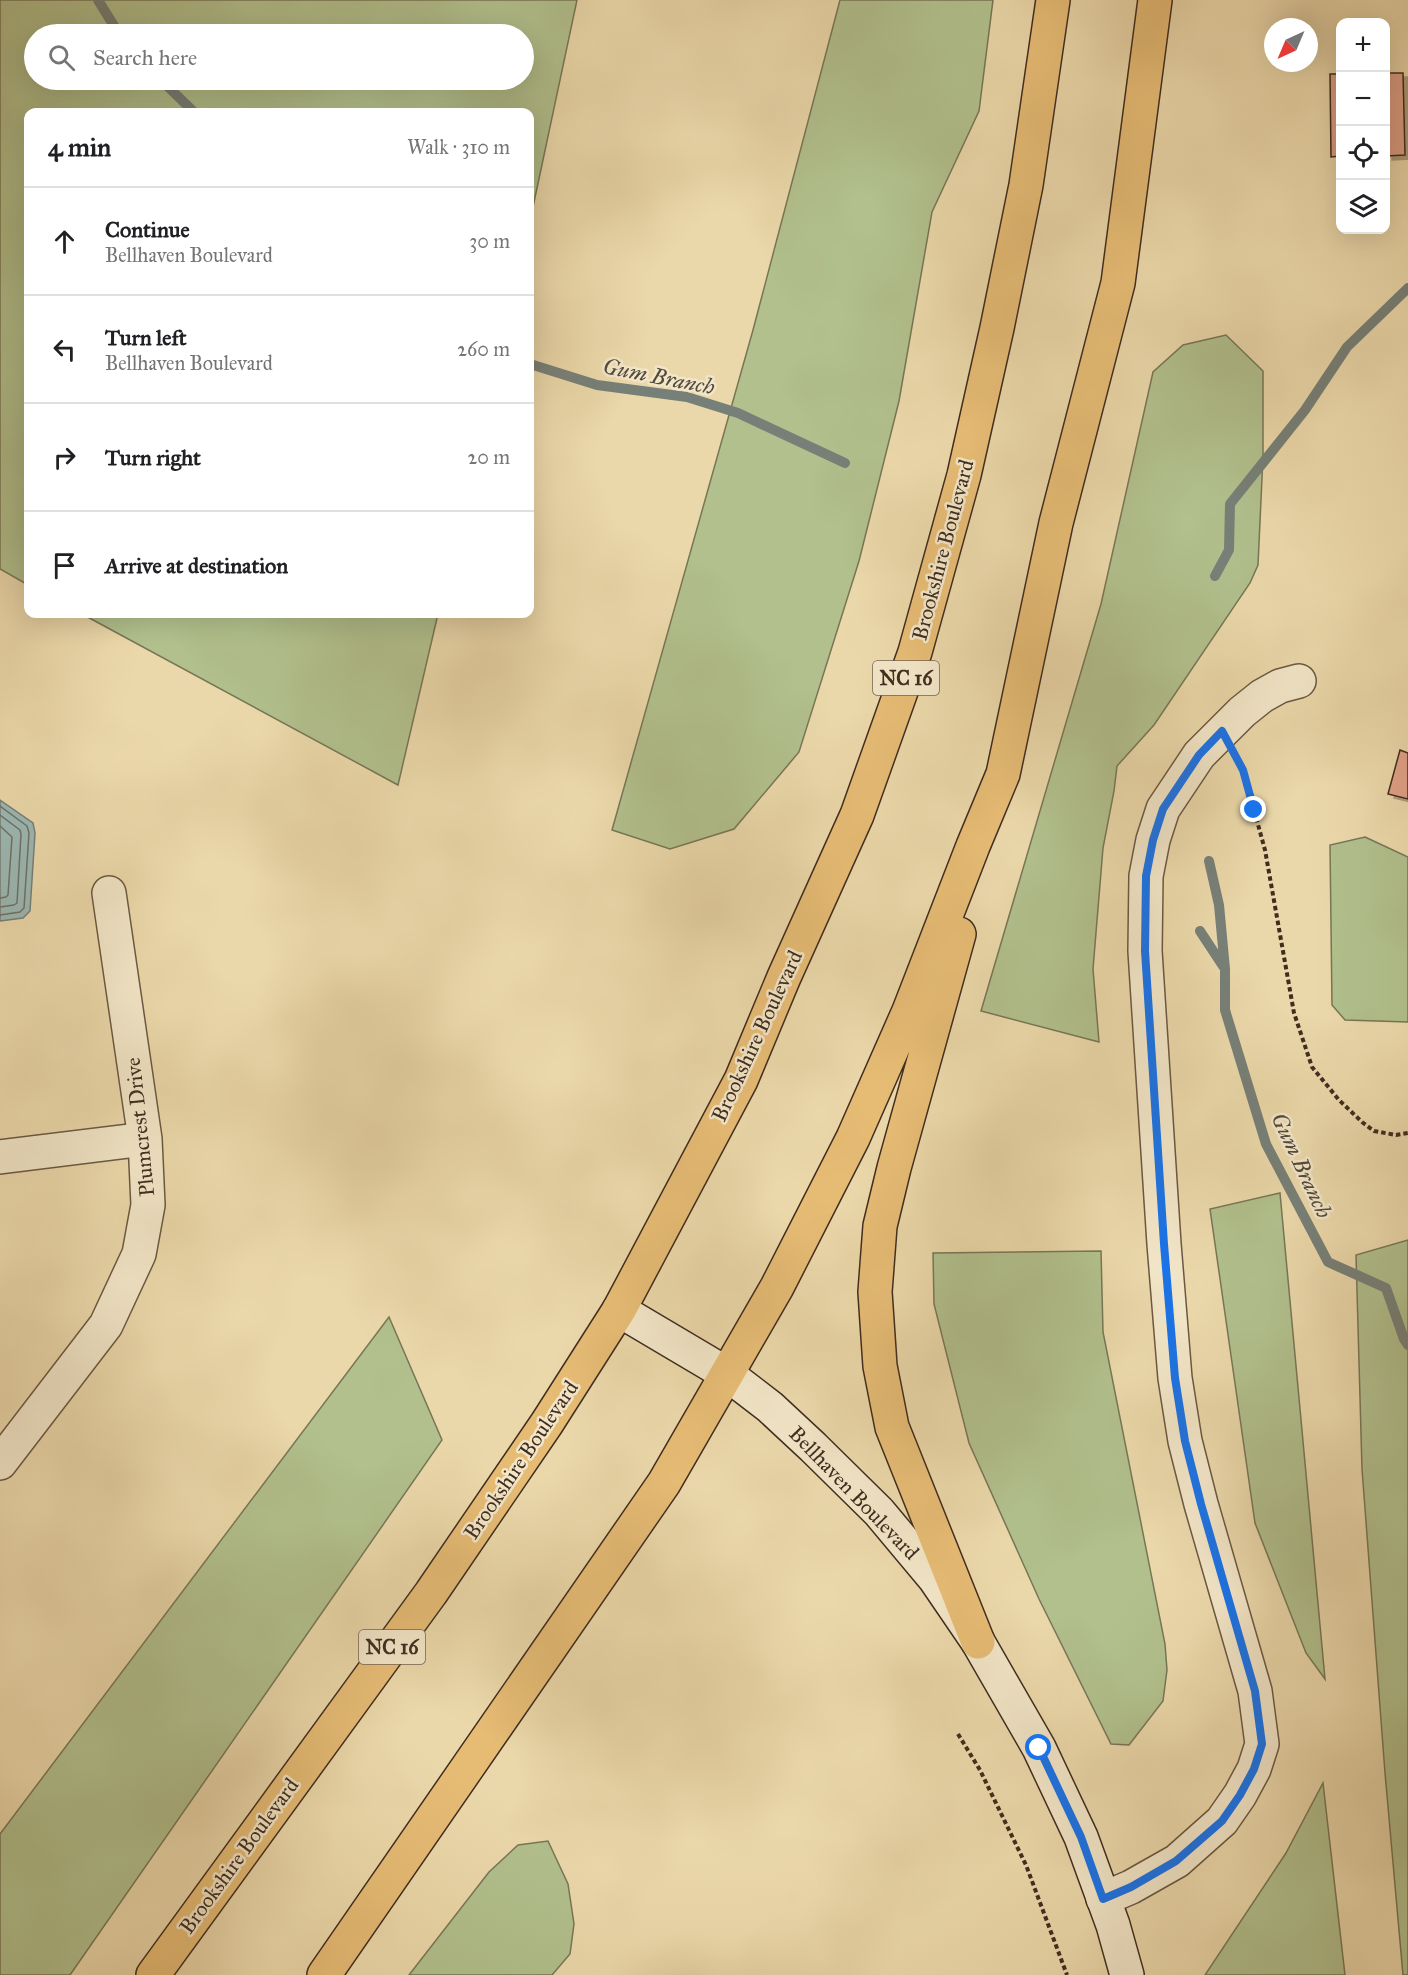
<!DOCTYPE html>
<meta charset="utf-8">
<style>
:root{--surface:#fff;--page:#f2f2f2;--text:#202124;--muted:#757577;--line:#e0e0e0}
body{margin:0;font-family:"IM FELL Great Primer",serif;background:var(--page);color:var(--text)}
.controls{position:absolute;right:18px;top:18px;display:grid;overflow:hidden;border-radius:12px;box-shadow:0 6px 24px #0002}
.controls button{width:54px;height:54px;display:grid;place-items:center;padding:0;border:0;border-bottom:2px solid var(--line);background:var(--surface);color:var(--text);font:30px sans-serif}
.compass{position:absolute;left:1264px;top:18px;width:54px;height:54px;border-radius:50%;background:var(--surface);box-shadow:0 6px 24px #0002;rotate:224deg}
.stop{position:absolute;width:18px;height:18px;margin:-14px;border:4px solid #1a73e8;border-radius:50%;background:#fff}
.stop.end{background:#1a73e8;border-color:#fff;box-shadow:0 2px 6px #0008}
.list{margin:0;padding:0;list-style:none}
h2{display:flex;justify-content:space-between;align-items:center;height:78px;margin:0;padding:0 24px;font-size:26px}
h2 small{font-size:20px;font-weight:400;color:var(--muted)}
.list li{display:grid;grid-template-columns:39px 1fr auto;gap:18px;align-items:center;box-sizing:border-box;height:108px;padding:0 24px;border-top:2px solid var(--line)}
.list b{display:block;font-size:22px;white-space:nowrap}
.list p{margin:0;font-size:20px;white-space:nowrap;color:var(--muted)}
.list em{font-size:20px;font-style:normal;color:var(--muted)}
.icon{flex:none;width:33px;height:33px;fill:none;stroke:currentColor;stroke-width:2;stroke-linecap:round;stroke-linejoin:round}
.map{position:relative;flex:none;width:1408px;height:1975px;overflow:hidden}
.search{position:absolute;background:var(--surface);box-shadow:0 6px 24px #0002;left:24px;top:24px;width:510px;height:66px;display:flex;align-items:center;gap:15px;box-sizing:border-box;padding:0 21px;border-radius:33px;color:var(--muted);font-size:22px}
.panel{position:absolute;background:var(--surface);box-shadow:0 6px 24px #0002;left:24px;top:108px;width:510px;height:510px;border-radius:12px}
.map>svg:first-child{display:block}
.green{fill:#b1c08d;stroke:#787656;stroke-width:1.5;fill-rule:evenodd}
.water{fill:#9cb8b3;stroke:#778078;stroke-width:1.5}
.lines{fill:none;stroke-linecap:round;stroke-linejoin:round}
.shore{stroke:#6e726a;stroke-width:1.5}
.stream{stroke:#778078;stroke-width:10}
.building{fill:#e1a288;stroke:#402d20;stroke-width:1.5;filter:url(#shadow)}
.street-casing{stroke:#6b5842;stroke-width:36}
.secondary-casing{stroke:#402d20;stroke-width:36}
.highway-casing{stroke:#402d20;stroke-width:36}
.path{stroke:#402d20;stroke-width:4;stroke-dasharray:4.5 3;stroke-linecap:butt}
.street{stroke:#f2e6c8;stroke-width:33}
.secondary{stroke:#f2e6c8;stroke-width:33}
.highway{stroke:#e6bc75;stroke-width:33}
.route{stroke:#1a73e8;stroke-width:8}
.labels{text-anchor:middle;stroke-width:5;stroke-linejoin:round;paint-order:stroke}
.shield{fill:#f2e6c8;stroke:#756452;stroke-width:1.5}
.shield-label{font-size:20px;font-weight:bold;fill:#402d20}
.street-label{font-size:21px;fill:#402d20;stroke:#f2e6c8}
.water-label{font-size:22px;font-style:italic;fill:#52493d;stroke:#f2e6c8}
</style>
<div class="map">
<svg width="1408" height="1975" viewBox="0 0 1408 1975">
<defs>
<filter id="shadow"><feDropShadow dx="6" dy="4" stdDeviation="0" flood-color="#0004"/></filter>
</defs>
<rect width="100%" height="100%" fill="#ebd8aa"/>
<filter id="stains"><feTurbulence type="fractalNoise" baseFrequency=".00333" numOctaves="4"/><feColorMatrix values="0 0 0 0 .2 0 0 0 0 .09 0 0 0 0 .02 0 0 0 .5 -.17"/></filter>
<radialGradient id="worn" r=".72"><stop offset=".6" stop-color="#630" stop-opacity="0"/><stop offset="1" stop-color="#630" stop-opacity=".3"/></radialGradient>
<path class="green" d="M0,0H577L530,221V112H28V585L0,569ZM524,34V80H34V34Z
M840,0H993L979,111L932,212L899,401L859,561L799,752L734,829L670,849L612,830L753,330Z
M1226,335L1263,371V456L1258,565L1250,583L1154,725L1117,766L1114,791L1103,848L1093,969L1099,1042L981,1011L1101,604L1153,372L1183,345Z
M82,614H438L398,785Z
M1365,837L1408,857V1022L1345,1020L1332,1005L1330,845Z
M1280,1193L1325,1679L1306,1653L1255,1523L1210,1209Z
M1408,1240V1975H1403L1385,1773L1362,1469L1356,1255Z
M1101,1251L1103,1332L1165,1644L1167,1670L1163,1701L1129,1745L1111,1744L1039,1599L969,1443L934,1304L933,1253Z
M389,1317L442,1440L70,1975H0V1834Z
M1323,1783L1345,1975H1205L1286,1853Z
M548,1841L568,1884L574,1924L570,1954L552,1975H409L489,1872L518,1845Z"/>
<path class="water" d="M0,800L33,823L35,833L30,911L23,918L0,921Z"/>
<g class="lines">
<path class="shore" d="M0,806L27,826L29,833L24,908L20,912L0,915
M0,815L20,830L21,834L17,903L14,905L0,907
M0,826L12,837L8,895L6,897L0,898"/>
<path class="stream" d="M98,0L119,34
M161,80L194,112
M530,364L597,385L687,397L738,413L845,463
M1215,576L1229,550L1230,504L1305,410L1347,347L1408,288
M1209,861L1219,905L1225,969V1010L1266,1144L1328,1262L1386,1288L1404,1339L1408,1345
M1200,931L1223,966"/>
</g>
<path class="building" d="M1386,73H1403L1405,155L1386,156Z
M1330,74H1340V156L1331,157Z
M1400,750L1408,753V799L1388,794Z"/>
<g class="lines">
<g class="street-casing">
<path id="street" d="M0,1157L145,1139
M0,1463L106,1325L139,1254L148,1205L145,1139L109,893
M1103,1899L1131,1887L1177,1861L1222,1821L1240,1795L1254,1769L1262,1744L1255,1691L1201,1504L1185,1441L1175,1378L1164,1244L1145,951L1146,876L1153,840L1163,809L1199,755L1242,712L1262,696L1280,686L1299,681"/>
</g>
<g class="secondary-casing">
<path id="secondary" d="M619,1310L727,1374L770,1407L813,1447L879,1512L935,1579L978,1642L1039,1748L1081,1837L1113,1925L1127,1975"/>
</g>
<g class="highway-casing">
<path id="highway" d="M959,934L894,1168L880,1226L875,1292L880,1366L892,1427L978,1642
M153,1975L431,1593L547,1423L619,1310L741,1080L784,977L857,815L915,652L964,475L997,328L1026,185L1053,0
M324,1975L664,1483L777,1287L853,1138L909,1011L973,846L1003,774L1056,523L1118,283L1155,0"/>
</g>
<path class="path" d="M1238,761L1243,770L1265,850L1294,1013L1312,1067L1339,1100L1362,1122L1374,1131L1396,1135L1408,1133
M958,1734L980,1770L1026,1865L1067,1975"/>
<use href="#street" class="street"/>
<use href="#secondary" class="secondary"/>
<use href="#highway" class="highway"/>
</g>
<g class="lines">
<path class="route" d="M1039,1748L1081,1837L1103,1899L1131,1887L1176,1861L1222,1821L1240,1795L1254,1769L1262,1744L1255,1691L1201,1504L1185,1441L1175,1378L1164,1244L1145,951L1146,876L1153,840L1163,809L1199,755L1222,731L1243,770L1254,810"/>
</g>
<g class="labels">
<g class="shield">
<rect x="873" y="661" width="66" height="34" rx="4.5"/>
<rect x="359" y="1630" width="66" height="34" rx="4.5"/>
</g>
<g class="shield-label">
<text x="906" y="685">NC 16</text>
<text x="392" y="1654">NC 16</text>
</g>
<g class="street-label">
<text transform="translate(943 550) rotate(-75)" y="7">Brookshire Boulevard</text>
<text transform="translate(757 1036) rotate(-65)" y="7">Brookshire Boulevard</text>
<text transform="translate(140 1127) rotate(-96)" y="7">Plumcrest Drive</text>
<text transform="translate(521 1460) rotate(-56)" y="7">Brookshire Boulevard</text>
<text transform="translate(854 1493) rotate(46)" y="7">Bellhaven Boulevard</text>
<text transform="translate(239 1856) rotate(-54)" y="7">Brookshire Boulevard</text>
</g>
<g class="water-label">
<text transform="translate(659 376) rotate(11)" y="8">Gum Branch</text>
<text transform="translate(1302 1165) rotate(65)" y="8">Gum Branch</text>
</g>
</g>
<rect width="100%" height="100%" filter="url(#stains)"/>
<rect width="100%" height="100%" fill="url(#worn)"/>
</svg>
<div class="controls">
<button>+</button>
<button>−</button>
<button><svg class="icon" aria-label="locate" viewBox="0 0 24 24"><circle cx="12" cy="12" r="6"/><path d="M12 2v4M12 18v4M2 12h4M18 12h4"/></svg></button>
<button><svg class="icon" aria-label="layers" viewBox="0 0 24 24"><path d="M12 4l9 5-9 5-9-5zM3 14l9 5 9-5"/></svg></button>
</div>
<svg class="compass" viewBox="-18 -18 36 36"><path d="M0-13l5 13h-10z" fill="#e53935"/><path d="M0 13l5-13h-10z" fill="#757577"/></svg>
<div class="stop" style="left:1039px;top:1748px"></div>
<div class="stop end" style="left:1254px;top:810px"></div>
<div class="search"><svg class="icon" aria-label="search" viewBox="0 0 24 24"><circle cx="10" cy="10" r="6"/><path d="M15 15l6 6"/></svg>Search here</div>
<section class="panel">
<h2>4 min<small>Walk · 310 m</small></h2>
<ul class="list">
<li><svg class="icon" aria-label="ahead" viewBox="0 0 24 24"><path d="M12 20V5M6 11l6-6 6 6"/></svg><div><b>Continue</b><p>Bellhaven Boulevard</p></div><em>30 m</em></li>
<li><svg class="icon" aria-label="left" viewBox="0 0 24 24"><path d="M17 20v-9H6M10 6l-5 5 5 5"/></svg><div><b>Turn left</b><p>Bellhaven Boulevard</p></div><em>260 m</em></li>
<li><svg class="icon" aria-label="right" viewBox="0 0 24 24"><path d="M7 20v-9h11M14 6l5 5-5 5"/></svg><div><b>Turn right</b></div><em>20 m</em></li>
<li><svg class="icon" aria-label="arrive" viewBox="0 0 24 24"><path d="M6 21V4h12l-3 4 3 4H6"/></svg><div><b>Arrive at destination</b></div></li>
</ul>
</section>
</div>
